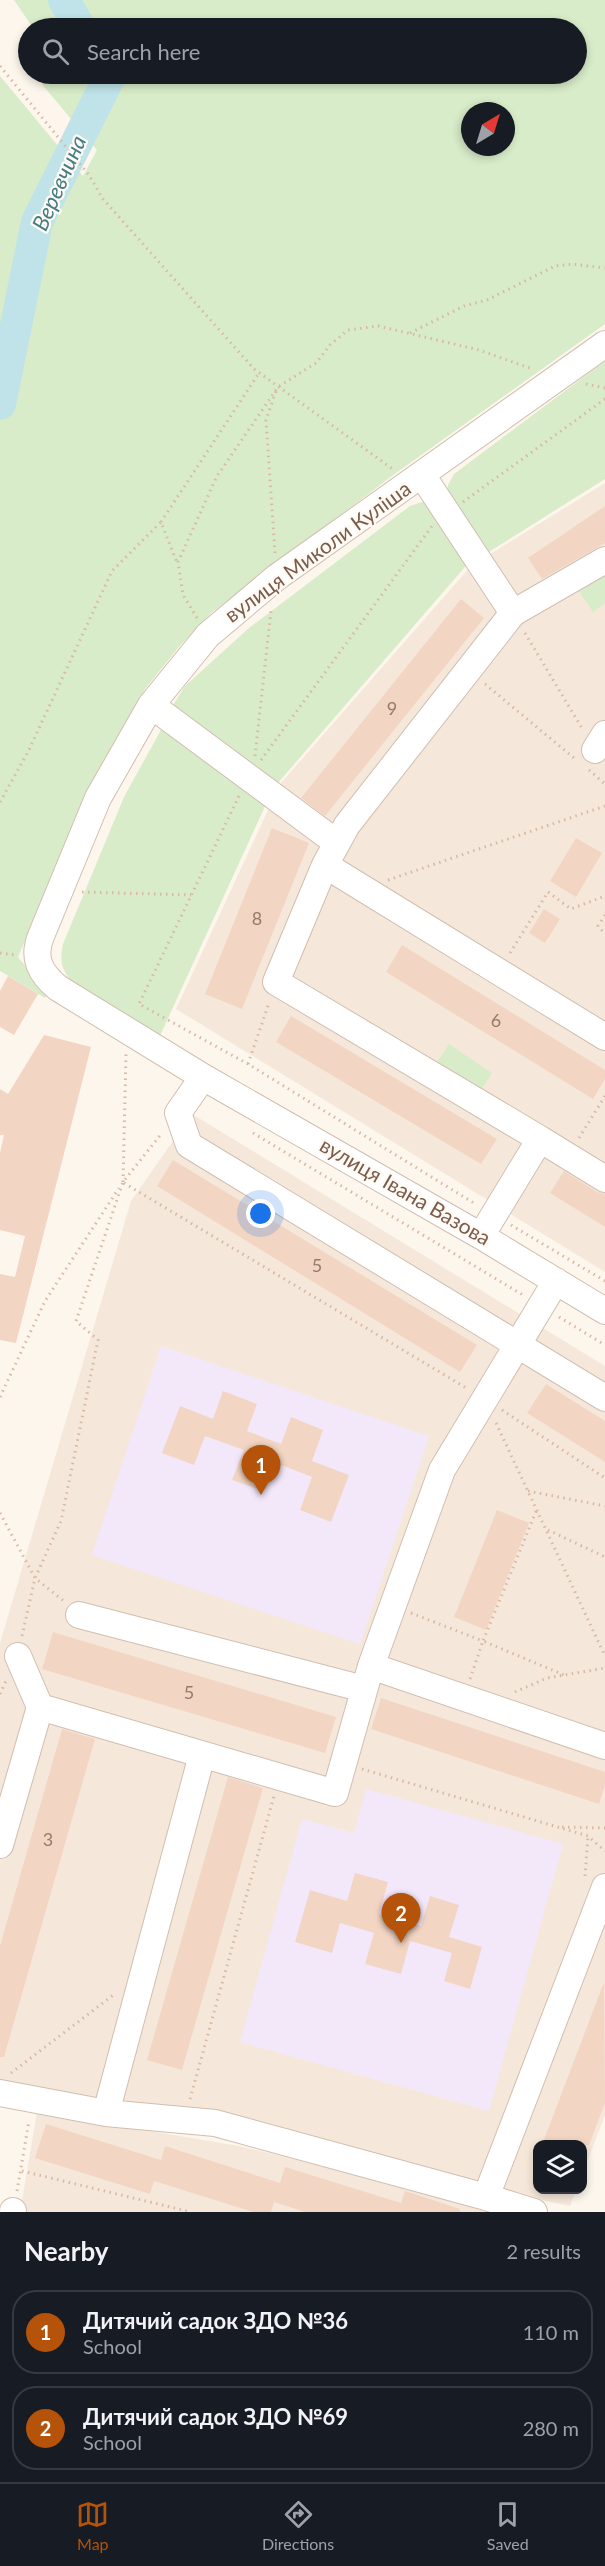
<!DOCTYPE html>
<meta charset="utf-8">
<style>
:root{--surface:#171b24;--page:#20242c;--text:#f1f3f6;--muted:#9ea1a6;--line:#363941;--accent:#b45309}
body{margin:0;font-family:Lato,sans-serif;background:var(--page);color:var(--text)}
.controls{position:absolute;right:18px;bottom:18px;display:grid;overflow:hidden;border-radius:12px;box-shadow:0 3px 9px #0003}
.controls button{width:54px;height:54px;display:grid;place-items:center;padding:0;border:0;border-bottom:2px solid var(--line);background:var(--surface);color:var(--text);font:30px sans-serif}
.compass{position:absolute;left:461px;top:102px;width:54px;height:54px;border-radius:50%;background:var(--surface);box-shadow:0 3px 9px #0003;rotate:38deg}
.you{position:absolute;left:261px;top:1214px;width:21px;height:21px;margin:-15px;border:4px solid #fff;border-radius:50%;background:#1a73e8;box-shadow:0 0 0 9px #1a73e833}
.badge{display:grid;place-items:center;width:39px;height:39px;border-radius:50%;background:var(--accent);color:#fff;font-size:20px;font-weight:700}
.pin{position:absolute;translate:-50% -50px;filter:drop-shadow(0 2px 3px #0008)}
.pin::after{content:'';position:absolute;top:32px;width:21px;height:18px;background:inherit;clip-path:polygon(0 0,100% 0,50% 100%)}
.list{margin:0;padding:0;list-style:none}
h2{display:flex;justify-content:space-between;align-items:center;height:78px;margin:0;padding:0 24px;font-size:26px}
h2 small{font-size:20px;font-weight:400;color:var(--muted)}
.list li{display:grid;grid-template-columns:39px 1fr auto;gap:18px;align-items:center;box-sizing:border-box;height:84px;margin:0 12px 12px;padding:0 12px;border:2px solid var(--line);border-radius:24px}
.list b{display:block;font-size:22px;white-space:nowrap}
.list p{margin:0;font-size:20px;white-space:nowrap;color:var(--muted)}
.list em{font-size:20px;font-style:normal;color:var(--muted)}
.icon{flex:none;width:33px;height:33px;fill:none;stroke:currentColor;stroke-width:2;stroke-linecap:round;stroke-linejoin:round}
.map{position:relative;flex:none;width:605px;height:2212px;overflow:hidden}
.search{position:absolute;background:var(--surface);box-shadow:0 3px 9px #0003;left:18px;right:18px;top:18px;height:66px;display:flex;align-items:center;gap:15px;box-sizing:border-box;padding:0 21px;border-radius:33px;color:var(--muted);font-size:22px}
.sheet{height:270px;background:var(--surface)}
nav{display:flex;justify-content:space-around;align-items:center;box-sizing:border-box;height:84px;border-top:2px solid var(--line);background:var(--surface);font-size:16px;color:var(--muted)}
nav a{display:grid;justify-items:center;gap:3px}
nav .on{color:var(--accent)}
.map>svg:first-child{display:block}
.residential{fill:#f5e8da}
.education{fill:#f3e8fa}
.green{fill:#d8ecc9;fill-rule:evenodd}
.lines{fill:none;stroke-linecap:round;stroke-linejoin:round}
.river{stroke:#bfe3e8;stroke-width:32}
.building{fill:#f3d5c3}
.minor-casing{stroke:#d1beb0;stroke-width:28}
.path{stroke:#d9b8a5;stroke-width:3;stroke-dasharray:1.5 4.5;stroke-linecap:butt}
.minor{stroke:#fff;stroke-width:26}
.labels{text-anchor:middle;stroke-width:4.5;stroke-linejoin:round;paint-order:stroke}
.number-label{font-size:18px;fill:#987a6a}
.street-label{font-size:21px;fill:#7a5c4d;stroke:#fffaf3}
.water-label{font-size:22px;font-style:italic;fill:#437c86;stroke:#fffaf3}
</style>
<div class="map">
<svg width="605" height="2212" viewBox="0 0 605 2212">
<rect width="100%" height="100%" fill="#fdf6ec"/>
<path class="residential" d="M605,483V1272L176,1009L280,784L471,566Z
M192,1114L605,1366V2115L583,2173L582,2144H538V2190H576L570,2206L0,2081V1643L131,1201Z
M37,2112L239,2146L391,2182L487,2212H20Z"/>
<path class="education" d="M161,1346L429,1436L360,1644L92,1555Z
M366,1789L563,1844L489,2111L240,2042L302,1819L354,1833Z"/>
<path class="green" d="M14,0H605V324L396,473L211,613L178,648L145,689L101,765L18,957L48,994L45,998L0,971V76L83,176L97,150L41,83L52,74H576V28H33ZM470,111H506V147H470Z
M605,361V479L484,555L447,496L448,485L454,474Z
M425,501L471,560L271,791L172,707L185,686L249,628L410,506Z
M605,574V603L593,612L579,591Z
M162,728L267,802L159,1038L73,984C62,970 59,962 63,944L124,797Z
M449,1044L492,1073L479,1094L435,1065Z"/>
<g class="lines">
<path class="river" d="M64,0L80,28
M0,404L37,222L108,80L105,74"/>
</g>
<path class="building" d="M605,506V543L542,579L528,558Z
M461,599L484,618L325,816L301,798Z
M272,828L309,843L242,1009L205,994Z
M576,838L602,853L576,897L550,881Z
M544,909L560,919L545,943L529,933Z
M402,945L605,1070V1079L593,1099L386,972Z
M8,976L38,994L14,1035L0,1027V991Z
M291,1016L497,1139L481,1164L276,1042Z
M44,1035L91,1047L16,1343L0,1340V1274L15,1277L25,1236L0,1230V1153L4,1135H0V1089L8,1094Z
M173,1160L477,1345L460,1372L157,1186Z
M564,1171L597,1192L605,1194V1227L550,1193Z
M546,1384L605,1421V1462L527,1413Z
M223,1391L257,1404L247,1431L281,1444L291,1417L323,1430L312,1461L349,1475L331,1522L300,1510L312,1477L271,1461L260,1490L232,1480L244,1450L205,1436L194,1465L162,1453L180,1406L213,1419Z
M497,1510L529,1523L486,1630L454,1617Z
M53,1632L336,1717L325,1753L42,1669Z
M381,1698L605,1772V1785L599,1804L371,1729Z
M62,1729L95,1739L4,2057H0V1946Z
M228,1777L263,1788L182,2070L147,2060Z
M355,1873L388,1882L379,1914L421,1926L430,1896L459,1905L449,1937L482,1947L470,1989L444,1981L452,1953L410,1941L401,1974L365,1964L374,1933L340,1923L332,1953L295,1942L310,1890L347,1901Z
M604,1982L605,2103L589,2145H542Z
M46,2124L161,2160L165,2146L280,2183L285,2167L401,2203L405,2191L460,2209V2212H305L274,2202L271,2212H253L154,2181L150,2194L35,2158Z"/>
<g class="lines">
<g class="minor-casing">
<path id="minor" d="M605,344L277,577L208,635L151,705L98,798L41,936C32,958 40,973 58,988L203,1077L481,1236L605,1311
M422,475L513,613
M151,705L337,843
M595,750L605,734
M325,865L347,825L513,613L605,560
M203,1077L178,1113L189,1145L605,1398
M540,1139L276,982L325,865L605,1037
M481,1236L540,1139L605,1179
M556,1281L442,1470L371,1666L605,1746
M79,1615L364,1689
M40,1707L335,1793L371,1666
M0,1845L40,1707L18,1656
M0,2093L106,2113L215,2123L486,2197L534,2212
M106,2113L202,1755
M486,2197L605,1887
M13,2212V2211"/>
</g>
<path class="path" d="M0,66L89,175L103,199L254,369L394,470
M410,333L464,306L487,300L555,266L573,264L605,268
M586,384L605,388
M463,502L605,399
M161,522L259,373
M275,553L266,420L276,391
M197,618L183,595L178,562L217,476L278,387L316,363L330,345L348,330L378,326L479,350L533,369
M525,633L583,730
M485,684L574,758
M255,756L271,611
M261,760L432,526
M589,770L605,784
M239,796L139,1004L248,1064L477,1205
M0,802L28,752L112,571L161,522L177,563
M388,880L605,806
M82,892L191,895
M605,915L598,926L605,934
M0,953L16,955
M510,953L548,892L571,909L605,896
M248,1064L269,1003
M253,1133L523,1295
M579,1138L605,1096
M123,1182L126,1054
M124,1183L468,1389
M511,1225L605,1281
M559,1317L605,1345
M0,1397L45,1301L119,1188
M502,1410L605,1478
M496,1423L605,1656
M528,1491L605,1506
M0,1513L35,1578L65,1602
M548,1530L605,1557
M411,1613L483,1641L537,1509
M22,1636L35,1578L61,1521L98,1340L76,1321L123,1182L162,1133
M470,1679L483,1641L564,1675
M515,1692L547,1678L605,1668
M0,1694L6,1681
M362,1769L588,1836L605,1851
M562,1827L605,1828
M585,1876L588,1836
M11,2073L116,1993
M190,2099L274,1796
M22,2171L191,2212
M17,2191L29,2121"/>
<use href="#minor" class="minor"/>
</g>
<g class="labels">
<g class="number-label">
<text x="392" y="715">9</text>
<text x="257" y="925">8</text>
<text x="496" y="1027">6</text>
<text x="317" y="1272">5</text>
<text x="189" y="1699">5</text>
<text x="48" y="1846">3</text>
</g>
<g class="street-label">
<text transform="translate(318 552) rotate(-36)" y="7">вулиця Миколи Куліша</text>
<text transform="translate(405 1192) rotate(30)" y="7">вулиця Івана Вазова</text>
</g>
<g class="water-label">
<text transform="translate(59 183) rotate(-66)" y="8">Веревчина</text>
</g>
</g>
</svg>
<div class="controls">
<button><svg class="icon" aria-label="layers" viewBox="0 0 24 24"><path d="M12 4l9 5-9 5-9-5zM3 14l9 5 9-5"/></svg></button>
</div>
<svg class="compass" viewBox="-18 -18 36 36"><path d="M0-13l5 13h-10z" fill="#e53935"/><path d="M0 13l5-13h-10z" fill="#9ea1a6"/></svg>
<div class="you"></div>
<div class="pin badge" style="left:261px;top:1495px">1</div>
<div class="pin badge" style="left:401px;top:1943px">2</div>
<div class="search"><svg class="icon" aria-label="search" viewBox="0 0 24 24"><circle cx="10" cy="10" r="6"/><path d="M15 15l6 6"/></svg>Search here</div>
</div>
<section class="sheet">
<h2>Nearby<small>2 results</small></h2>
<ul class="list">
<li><span class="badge">1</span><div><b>Дитячий садок ЗДО №36</b><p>School</p></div><em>110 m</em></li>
<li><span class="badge">2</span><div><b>Дитячий садок ЗДО №69</b><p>School</p></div><em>280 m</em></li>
</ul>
</section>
<nav>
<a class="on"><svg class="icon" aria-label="map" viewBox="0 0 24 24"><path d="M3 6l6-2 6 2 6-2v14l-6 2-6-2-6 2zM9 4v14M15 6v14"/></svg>Map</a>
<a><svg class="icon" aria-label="directions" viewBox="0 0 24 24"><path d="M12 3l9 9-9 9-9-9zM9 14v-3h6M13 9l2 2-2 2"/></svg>Directions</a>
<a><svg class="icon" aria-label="saved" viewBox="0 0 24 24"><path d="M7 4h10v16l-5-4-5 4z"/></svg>Saved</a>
</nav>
